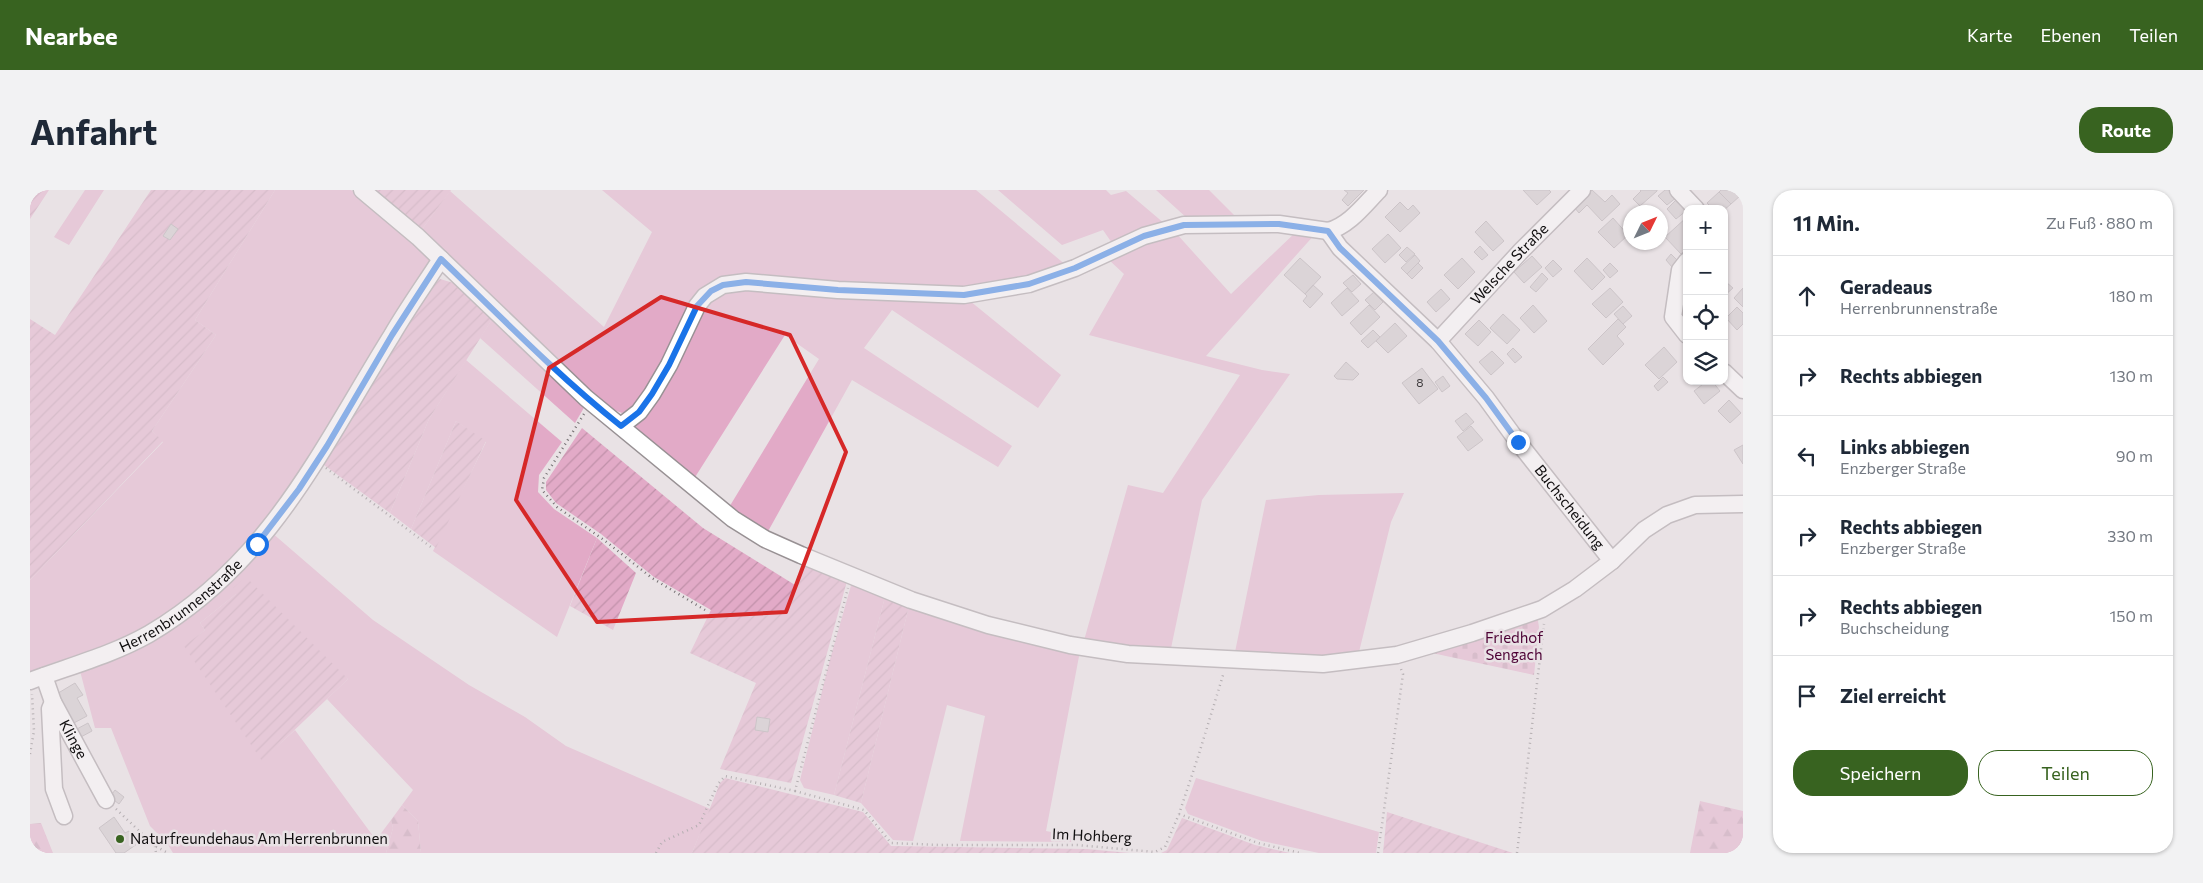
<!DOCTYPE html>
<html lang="de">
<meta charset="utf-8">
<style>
:root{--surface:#fff;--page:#f2f2f3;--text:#1f2937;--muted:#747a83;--line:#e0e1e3;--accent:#386320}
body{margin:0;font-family:Commissioner,sans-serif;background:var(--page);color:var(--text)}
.controls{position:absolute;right:15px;top:15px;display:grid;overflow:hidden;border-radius:10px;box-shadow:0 1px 4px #0004}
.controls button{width:45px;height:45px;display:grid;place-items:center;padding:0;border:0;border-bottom:1px solid var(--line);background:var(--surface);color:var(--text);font:25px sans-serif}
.compass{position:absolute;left:1593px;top:15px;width:45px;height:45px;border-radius:50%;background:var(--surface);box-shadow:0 1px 4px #0004;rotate:47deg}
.stop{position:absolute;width:15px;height:15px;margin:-11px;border:4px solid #1a73e8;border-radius:50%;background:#fff}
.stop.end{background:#1a73e8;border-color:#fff;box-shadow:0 1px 5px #0008}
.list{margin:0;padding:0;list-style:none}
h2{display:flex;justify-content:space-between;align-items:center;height:65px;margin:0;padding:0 20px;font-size:21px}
h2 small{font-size:16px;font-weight:400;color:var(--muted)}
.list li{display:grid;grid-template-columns:32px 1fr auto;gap:15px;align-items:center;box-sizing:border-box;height:80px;padding:0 20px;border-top:1px solid var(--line)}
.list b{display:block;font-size:19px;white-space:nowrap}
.list p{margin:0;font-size:16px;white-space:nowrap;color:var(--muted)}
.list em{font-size:16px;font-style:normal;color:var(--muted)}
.actions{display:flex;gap:10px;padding:15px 20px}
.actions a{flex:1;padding:11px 0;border:1px solid var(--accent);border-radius:20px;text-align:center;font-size:18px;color:var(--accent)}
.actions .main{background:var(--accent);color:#fff}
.icon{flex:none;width:28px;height:28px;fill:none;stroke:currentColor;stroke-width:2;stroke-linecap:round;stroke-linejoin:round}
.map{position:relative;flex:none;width:1713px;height:663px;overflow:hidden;border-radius:20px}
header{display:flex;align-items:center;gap:30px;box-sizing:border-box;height:70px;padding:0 25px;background:var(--accent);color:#fff}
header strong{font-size:24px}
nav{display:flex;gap:28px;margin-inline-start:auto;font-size:18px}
.intro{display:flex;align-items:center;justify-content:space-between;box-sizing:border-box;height:120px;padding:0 30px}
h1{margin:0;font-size:35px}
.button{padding:12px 22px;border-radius:20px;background:var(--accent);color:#fff;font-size:18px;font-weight:700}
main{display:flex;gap:30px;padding:0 30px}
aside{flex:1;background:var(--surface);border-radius:20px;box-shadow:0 1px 4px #0004}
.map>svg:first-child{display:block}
.grass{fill:#e2aac7}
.forest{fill:url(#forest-firs)}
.cemetery{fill:url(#cemetery-stones)}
.garden{fill:url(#garden-furrows)}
.building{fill:#cac3c6;stroke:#a8a1a4}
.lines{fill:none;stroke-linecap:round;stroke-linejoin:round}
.minor-casing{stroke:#989194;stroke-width:19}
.path{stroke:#757173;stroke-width:2.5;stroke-dasharray:1 4;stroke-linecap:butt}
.minor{stroke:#fff;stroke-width:16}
.route{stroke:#1a73e8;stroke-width:6}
.marked{fill:none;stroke:#d62828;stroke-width:4;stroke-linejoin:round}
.poi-dot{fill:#386320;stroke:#e9e2e5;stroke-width:2}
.labels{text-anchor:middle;stroke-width:5;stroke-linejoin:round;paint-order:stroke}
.number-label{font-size:12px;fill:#3e3b3d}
.street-label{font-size:15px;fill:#100e0f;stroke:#e9e2e5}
.park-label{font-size:15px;fill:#4d0235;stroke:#e9e2e5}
.poi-label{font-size:15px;fill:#100e0f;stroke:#e9e2e5;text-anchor:start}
</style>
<header>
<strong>Nearbee</strong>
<nav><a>Karte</a><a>Ebenen</a><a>Teilen</a></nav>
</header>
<div class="intro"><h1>Anfahrt</h1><a class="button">Route</a></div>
<main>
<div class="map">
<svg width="1713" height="663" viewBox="0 0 1713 663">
<defs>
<pattern id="forest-firs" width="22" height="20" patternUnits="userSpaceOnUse" patternTransform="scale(1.25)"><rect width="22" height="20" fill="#e2aac7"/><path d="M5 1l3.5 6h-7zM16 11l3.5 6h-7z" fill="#c191aa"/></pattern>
<pattern id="cemetery-stones" width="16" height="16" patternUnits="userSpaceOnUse" patternTransform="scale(1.25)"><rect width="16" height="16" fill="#e2aac7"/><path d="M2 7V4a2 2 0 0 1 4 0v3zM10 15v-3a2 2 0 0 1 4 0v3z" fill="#c191aa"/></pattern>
<pattern id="garden-furrows" width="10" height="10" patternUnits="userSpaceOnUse" patternTransform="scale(1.25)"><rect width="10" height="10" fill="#e2aac7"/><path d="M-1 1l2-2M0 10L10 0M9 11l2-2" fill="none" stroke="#c191aa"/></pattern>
</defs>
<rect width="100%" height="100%" fill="#e9e2e5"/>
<path class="grass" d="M55,0H74L39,55L24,47Z
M245,0H321L344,17L399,65L402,75L265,299L182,390L117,440L33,474L28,471L12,477L10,482L0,486V390L133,252L122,241L186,145L165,130Z
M572,0H946L1037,76L975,96L921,102L696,87L675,96L624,192L608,214L592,223L576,217L390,42L420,1L574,137L622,42Z
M968,0H1076L1081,5L1096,1L1135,34L1082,53L1073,40L1032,55Z
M1126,0H1179L1205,26L1158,29Z
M1267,41L1286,43L1176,166L1232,180L1260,184L1172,310L1140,463L1053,454L1098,295L1133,303L1210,185L1059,145L1094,84L1078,69L1145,42L1201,104Z
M721,98L940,111L1031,185L1008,218L862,120L834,158L982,256L968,277L822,190L736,345L698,319L789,169L755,145L662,292L604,242L605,234L680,110L698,100Z
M463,128L555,216L545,233L450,148Z
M436,170L532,252L509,285L508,302L524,319L567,348L527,447L403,361L456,252L426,231L381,339L360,323L399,229Z
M1374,303L1361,332L1328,466L1204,467L1236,310L1289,305Z
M241,342L343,430L439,495L495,527L536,556L680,619L662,663H391L388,631L372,615L383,600L297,509L318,489L206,404L170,433L175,440L155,456L232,570L265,540L346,650L361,630L363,638L356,663H143L137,653L120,636L81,538H65L49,477L123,445Z
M822,392L856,403L804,605L774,598L770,590L799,473Z
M880,412L1050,461L1016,641L1042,646V652L930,651L955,526L917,515L883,651L863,650L831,613Z
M1166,588L1349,642L1346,663H1289L1232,651L1158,624L1155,618Z"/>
<path class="forest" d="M1670,611L1713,621V663H1660Z
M372,615L388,631L391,663H356L363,638L361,630Z
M11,633L23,663H0V634Z"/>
<path class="cemetery" d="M1507,425L1509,437L1504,485L1402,463L1403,460Z"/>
<path class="garden" d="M0,0H19L0,29Z
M121,0H245L165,130L186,145L122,241L133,251L0,390V129L25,145Z
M341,0H421L390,42Z
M410,89L427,94L463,128L399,229L360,323L294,275L397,100Z
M426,231L456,251L406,358L381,339Z
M552,238L673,338L765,395L774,370L817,391L761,593L690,579L726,493L660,463L681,420L624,387L571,344L526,313L516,300V292Z
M567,348L606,383L583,440L540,416Z
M216,387L318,489L232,571L154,456L175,440L170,433L206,404L203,398Z
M856,403L880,412L831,613L804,605Z
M695,588L833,622L861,656L1057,659L1100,663H662L690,593Z
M1357,622L1483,663H1353Z
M1152,628L1225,655L1260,663H1131L1137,660Z"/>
<path class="building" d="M1314,0H1334L1318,16L1312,10L1318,3Z
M1493,0H1519L1521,2L1507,15Z
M1562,0L1575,12L1582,5L1590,14L1572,31L1557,15L1549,23L1544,17Z
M1610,0H1627V1L1610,16L1603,9L1611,1Z
M1635,0H1641L1647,7L1637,15L1628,6Z
M1691,0H1706L1711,5L1701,14L1689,2Z
M1689,2L1701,14L1694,20L1683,19L1677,13Z
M1646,10L1656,21L1646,29L1637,19Z
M1370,12L1378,20L1383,15L1390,23L1370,42L1355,27Z
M1657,27V58L1651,64L1635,47Z
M1583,28L1598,45L1584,58L1568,42Z
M1456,31L1474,51L1463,61L1445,42Z
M141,34L148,39L140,50L133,46Z
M1358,44L1371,58L1355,73L1342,59Z
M1450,56L1458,65L1452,70L1444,62Z
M1377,57L1385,64L1376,72L1369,65Z
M1641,64L1648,71L1642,77L1636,70Z
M1385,65L1390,71L1377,84L1371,78Z
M1502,66L1512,77L1494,93L1484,82Z
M1270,68L1291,87L1275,104L1254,85Z
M1432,68L1445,82L1428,99L1414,85Z
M1557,68L1575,87L1562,100L1544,81Z
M1523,70L1532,79L1523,87L1515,78Z
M1388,73L1393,78L1382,89L1377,84Z
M1580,73L1588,81L1580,88L1573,80Z
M1512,83L1518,89L1506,102L1500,97Z
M1323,85L1331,94L1322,102L1313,93Z
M1696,92L1703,98L1694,106V94Z
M1283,95L1293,104L1280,118L1273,111L1277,106L1275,104Z
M1317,98L1329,111L1312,126L1301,113Z
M1580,98L1593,112L1576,128L1562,114Z
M1713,98V117L1704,108Z
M1411,99L1420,109L1406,122L1397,112Z
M1344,102L1353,112L1345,120L1335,110Z
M1339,115L1350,127L1331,145L1320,133Z
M1503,115L1517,131L1504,143L1490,128Z
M1593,116L1602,126L1593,134L1584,124Z
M1707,117L1713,123V134L1707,140L1696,128Z
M1473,124L1490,140L1477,154L1460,138Z
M1588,129L1596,137L1587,146L1594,154L1573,175L1558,159Z
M1449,130L1461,142L1448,156L1435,144Z
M1365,133L1377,146L1358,163L1346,151Z
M1343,140L1350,147L1338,158L1331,151Z
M1634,157L1647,172L1629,189L1615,175Z
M1483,158L1492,167L1485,173L1477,164Z
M1462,161L1474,173L1461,185L1449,172Z
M1316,172L1329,184L1323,190L1307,189L1304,186Z
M1392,178L1408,199L1389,214L1372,193Z
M1413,186L1420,196L1412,202L1405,192Z
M1633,187L1638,192L1628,201L1624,196Z
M1677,191H1682L1690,201L1674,214L1664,201Z
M1699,210L1711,223L1700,233L1688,221Z
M1436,223L1444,232L1433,241L1425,231Z
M1441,236L1453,250L1438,261L1427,247Z
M1713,255V274L1704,260Z
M45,493L53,505L47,508L57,526L42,534L25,505Z
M727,527L740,529L738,542L725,540Z
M58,533L62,541L49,548L45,540Z
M85,600L94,607L89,614L80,607Z
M84,627L95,643L99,641L107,654L94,663H86L69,638Z"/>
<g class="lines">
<g class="minor-casing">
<g id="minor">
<path d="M332,0L388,47L556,208L703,329L735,349L771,365L881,410L958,435L1040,455L1098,464L1293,474L1367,465L1442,443L1512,419L1545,399L1582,371L1614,340L1637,325L1665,315L1713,314"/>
<path d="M1648,0L1666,19"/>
<path id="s1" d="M1298,41L1310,58L1408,151L1456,208L1488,252L1582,371"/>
<path d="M1657,71L1650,80L1643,127L1657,145"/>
<path id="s2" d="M1408,151L1491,61L1552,0"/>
<path d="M1694,182L1713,200"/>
<path d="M591,236L609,222L622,204L639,175L667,116L675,106L693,95L716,92L808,100L934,105L999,94L1045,78L1114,46L1154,35L1249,34L1298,41C1319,36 1335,14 1349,0"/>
<path id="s3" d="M14,486L23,512L76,610"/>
<path id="s4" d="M0,491C40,476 82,465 119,444C241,372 291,259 362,145C377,119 395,94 411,69"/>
<path d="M23,512L20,519L24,599L34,626"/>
</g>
</g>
<path class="path" d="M554,224L514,288L512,300L527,317L574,350L622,388L675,420
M296,278L401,357
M0,564L4,541L2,504
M765,601L834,620L861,653L910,655H1047L1125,662L1135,657L1149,624L1168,567L1194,482
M86,619L125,656L138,663
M1149,624L1228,653L1270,663
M125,656L126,663
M626,663L632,652L669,635L688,594L695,586L765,601L818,398
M1348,663L1373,484L1371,479
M1487,663L1514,434"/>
<use href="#minor" class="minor"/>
</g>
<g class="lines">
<path class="route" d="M227,354L269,299L297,256L362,145L411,69C470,126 527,185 591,236L609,222L622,204L639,175L667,116L681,101L693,95L716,92L808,100L934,105L999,94L1045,78L1114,46L1154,35L1249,34L1298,41L1310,58L1408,151L1456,208L1488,252"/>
</g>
<path d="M0 0H1713V663H0ZM631,107L760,145L816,262L756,422L567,432L486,310L519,178Z" fill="#e9e2e5" fill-opacity=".55" fill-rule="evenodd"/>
<path class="marked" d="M631,107L760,145L816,262L756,422L567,432L486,310L519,178Z"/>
<circle class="poi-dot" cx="90" cy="649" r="5"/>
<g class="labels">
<g class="number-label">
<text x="1390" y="197">8</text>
</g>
<g class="street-label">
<text dy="5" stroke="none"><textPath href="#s2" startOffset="105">Welsche Straße</textPath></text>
<text dy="5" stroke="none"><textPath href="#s1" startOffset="368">Buchscheidung</textPath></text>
<text dy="5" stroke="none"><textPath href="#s4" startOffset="170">Herrenbrunnenstraße</textPath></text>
<text dy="5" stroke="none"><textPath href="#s3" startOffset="70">Klinge</textPath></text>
<text transform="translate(1062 646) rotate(3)" y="5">Im Hohberg</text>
</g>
<g class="park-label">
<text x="1484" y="453">Friedhof<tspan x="1484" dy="17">Sengach</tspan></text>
</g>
<g class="poi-label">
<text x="100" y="654">Naturfreundehaus Am Herrenbrunnen</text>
</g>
</g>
</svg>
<div class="controls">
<button>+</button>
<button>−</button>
<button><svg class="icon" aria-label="locate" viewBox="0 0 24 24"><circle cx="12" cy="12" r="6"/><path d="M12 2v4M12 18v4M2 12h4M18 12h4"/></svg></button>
<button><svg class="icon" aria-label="layers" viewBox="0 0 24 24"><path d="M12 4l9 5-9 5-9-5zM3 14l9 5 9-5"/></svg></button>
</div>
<svg class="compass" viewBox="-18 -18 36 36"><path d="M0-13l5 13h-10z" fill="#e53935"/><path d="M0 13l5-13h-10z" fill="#747a83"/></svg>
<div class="stop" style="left:227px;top:354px"></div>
<div class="stop end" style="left:1488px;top:252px"></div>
</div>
<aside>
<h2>11 Min.<small>Zu Fuß · 880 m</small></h2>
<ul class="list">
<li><svg class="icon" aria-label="ahead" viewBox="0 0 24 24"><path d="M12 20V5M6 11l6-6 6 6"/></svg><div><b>Geradeaus</b><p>Herrenbrunnenstraße</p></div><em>180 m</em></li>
<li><svg class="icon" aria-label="right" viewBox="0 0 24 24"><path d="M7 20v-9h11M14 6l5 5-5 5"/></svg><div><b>Rechts abbiegen</b></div><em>130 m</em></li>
<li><svg class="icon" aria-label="left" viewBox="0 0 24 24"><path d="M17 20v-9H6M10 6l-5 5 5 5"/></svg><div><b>Links abbiegen</b><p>Enzberger Straße</p></div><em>90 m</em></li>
<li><svg class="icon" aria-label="right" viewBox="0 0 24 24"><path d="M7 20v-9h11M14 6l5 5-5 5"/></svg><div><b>Rechts abbiegen</b><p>Enzberger Straße</p></div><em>330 m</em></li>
<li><svg class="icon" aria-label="right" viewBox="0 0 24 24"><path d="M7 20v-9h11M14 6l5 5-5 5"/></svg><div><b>Rechts abbiegen</b><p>Buchscheidung</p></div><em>150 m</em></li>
<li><svg class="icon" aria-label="arrive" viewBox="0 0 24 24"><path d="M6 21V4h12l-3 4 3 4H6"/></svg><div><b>Ziel erreicht</b></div></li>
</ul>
<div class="actions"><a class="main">Speichern</a><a>Teilen</a></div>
</aside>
</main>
